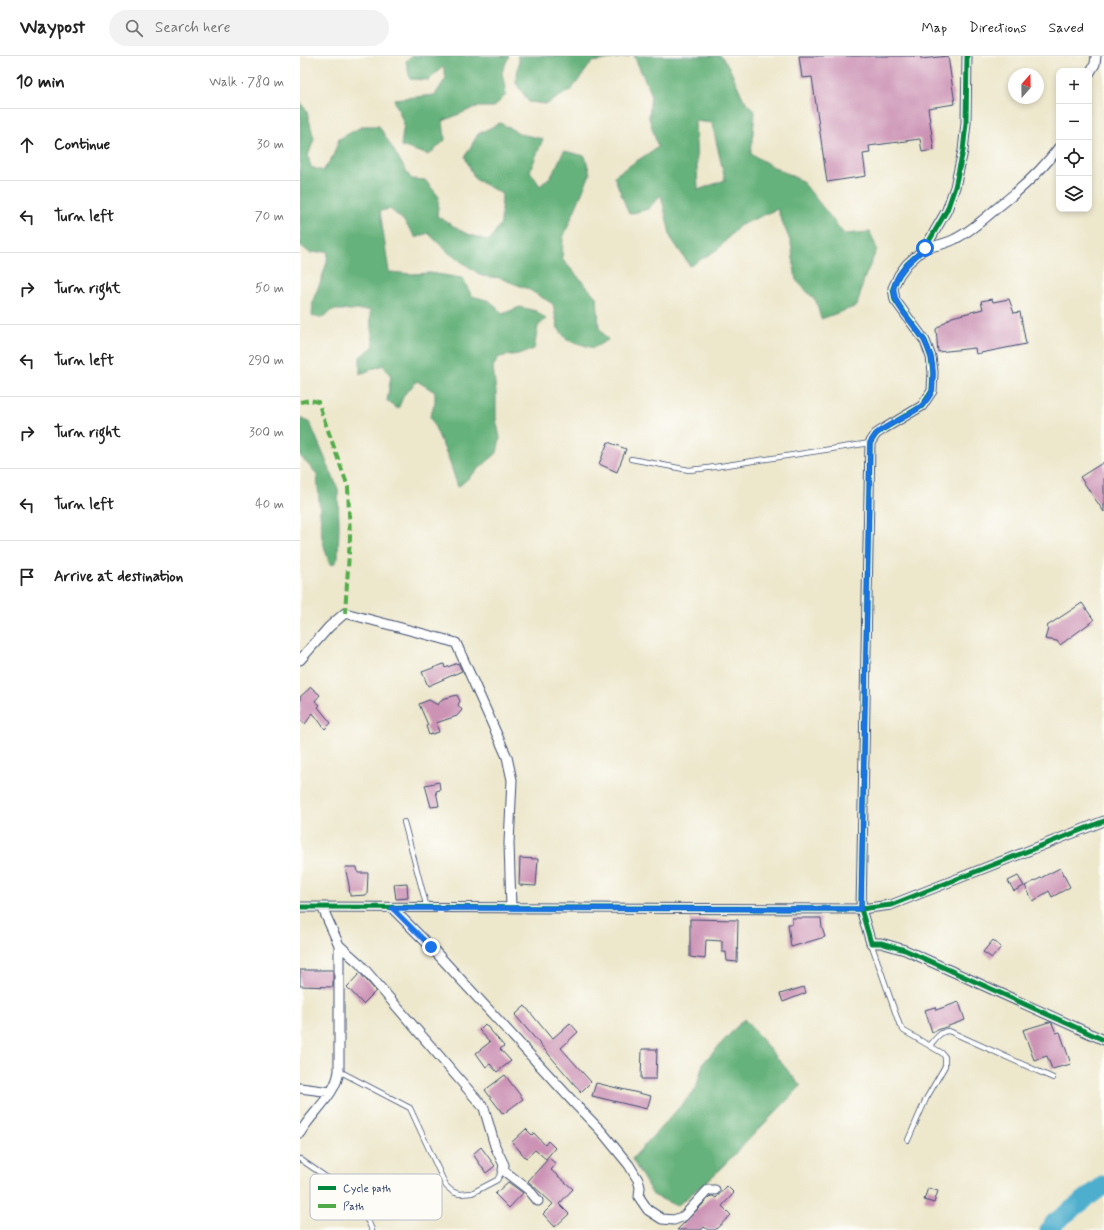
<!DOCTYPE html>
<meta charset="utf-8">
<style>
:root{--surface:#fff;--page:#f2f2f2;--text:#222;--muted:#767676;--line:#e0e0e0}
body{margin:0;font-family:Mynerve,sans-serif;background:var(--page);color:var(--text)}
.controls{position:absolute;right:12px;top:12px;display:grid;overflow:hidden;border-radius:8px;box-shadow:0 2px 6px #0003}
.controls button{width:36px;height:36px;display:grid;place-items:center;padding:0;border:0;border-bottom:1px solid var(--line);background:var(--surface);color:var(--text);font:20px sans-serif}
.compass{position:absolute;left:708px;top:12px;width:36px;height:36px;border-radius:50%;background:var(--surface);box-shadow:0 2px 6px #0003;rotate:20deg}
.stop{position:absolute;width:12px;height:12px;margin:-9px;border:3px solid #1a73e8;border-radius:50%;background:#fff}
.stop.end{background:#1a73e8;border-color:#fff;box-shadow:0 1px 4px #0008}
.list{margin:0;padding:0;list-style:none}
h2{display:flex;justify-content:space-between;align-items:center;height:52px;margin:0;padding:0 16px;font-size:17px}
h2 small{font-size:13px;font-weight:400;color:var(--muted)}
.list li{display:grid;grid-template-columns:26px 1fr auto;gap:12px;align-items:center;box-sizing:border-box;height:72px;padding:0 16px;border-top:1px solid var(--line)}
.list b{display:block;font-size:15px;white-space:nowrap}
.list em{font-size:13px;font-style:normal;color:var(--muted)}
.icon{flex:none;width:22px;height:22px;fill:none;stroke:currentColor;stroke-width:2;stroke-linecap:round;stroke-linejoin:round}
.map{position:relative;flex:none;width:804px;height:1174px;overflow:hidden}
header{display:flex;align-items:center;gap:24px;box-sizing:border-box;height:56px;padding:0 20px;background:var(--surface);border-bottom:1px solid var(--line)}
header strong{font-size:19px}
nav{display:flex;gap:22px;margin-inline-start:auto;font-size:14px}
.search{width:280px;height:36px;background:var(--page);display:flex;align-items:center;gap:10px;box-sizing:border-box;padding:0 14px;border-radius:22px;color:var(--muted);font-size:15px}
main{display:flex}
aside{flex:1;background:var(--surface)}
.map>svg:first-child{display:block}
.forest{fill:#66b27c;stroke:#40706d;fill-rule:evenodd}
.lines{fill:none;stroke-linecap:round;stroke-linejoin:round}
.river{stroke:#4eafcd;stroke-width:19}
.building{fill:#cc93b5}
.lane-casing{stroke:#3a4b6e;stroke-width:6}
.street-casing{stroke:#3a4b6e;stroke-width:11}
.lane{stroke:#fff;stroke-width:4.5}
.street{stroke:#fff;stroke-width:9}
.quiet{stroke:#52ab49;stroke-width:4;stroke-dasharray:8 4;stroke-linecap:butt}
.cycleway-casing{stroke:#fdfcf7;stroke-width:8}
.cycleway{stroke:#00873e;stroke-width:5}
.route{stroke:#1a73e8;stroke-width:5}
.key{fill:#fdfcf7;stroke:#b9bec9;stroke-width:1}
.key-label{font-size:11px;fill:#1b2f5e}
</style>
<header>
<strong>Waypost</strong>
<div class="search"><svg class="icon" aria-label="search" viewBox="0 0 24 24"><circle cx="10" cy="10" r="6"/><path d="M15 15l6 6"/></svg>Search here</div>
<nav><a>Map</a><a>Directions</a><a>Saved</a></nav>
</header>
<main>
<aside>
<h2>10 min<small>Walk · 780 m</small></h2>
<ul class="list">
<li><svg class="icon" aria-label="ahead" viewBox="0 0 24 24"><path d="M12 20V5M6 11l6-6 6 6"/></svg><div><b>Continue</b></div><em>30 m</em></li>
<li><svg class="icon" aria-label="left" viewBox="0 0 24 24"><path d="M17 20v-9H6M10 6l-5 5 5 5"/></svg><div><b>Turn left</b></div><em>70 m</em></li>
<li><svg class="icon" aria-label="right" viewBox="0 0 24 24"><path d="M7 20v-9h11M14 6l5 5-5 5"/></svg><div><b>Turn right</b></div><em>50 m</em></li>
<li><svg class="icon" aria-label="left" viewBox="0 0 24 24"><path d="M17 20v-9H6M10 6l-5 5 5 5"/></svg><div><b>Turn left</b></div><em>290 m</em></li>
<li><svg class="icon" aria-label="right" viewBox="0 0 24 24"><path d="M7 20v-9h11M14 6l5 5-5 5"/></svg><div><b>Turn right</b></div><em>300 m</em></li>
<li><svg class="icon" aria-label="left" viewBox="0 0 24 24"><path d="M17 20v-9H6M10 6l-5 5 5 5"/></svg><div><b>Turn left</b></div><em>40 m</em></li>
<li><svg class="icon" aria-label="arrive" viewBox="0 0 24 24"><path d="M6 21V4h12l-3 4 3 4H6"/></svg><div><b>Arrive at destination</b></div></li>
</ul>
</aside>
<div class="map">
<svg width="804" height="1174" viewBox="0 0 804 1174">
<rect width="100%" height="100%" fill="#fdfcf7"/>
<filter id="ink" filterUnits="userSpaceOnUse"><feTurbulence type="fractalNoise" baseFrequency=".025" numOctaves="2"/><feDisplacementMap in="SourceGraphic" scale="8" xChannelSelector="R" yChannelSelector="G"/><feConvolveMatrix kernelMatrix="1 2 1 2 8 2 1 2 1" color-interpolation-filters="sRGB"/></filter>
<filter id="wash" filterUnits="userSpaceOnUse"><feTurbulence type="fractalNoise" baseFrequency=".012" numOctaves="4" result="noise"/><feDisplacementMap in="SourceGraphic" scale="16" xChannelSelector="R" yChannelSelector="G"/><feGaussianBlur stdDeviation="0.9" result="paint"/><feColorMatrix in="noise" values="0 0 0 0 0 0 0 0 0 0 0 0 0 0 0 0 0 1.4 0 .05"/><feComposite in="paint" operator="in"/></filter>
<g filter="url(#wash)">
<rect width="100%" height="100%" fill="#ede7cc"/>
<path class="forest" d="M112,0H209L202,16L206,39L194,51H176L143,65L145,84L129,99L101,90L104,68L94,43L135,39L146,22L143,10L129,24L110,23L106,5Z
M217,0H330L292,6L272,33L247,48L229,46L216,27L219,5Z
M334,0H421L428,9L443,42L455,56L451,98L472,110L502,125L544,178L570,176L577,193L564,223L557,250L521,263L516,245L496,224L491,187L477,153L439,170L418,193L390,210L371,182L361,139L348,153L329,158L314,120L358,91L349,62L351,37ZM395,65L412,67L425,124L398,134Z
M0,45L7,56L14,83L8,100L11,111L23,115L33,100L39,83L63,70H79L111,123L125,124L139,141L137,160L165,177L189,185L201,167L202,138L175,123L165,101L178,78L200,67L221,78L243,83L230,115L240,130L252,119L264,95L285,100L290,118L263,182L262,203L297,242L299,272L308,284L293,292L267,284L258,272L253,248L228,233L200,222L182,220L149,197L128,177L116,182L103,164L90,153L80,155L89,216L112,218L130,217L162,222L172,240L190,245L202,258L220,251L236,255L246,263L238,270L234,293L218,298L199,301L193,311L196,337V363L200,382L197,397L158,431L148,401L130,360L135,347V336L117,325L104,339L98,353L87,345L91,320L83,309L60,318V301L74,290L71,273L70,254H32L22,262L12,260L13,244L21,225L27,206L28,195L10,197L0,189Z
M0,362L10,367L38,433L39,470L38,502L33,509L29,507L22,482L17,418L0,400Z
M444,963L501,1030L414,1119L377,1150L353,1139L332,1103L396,1033L403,1007Z"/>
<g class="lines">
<path class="river" d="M749,1174L755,1166L804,1129"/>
</g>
<g id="blocks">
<path class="building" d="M499,0H621V3L648,0L655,48L628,52L634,94L622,96L620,83L569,90L570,97L563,98L566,120L527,126L512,21L502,22Z
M692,243L693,246L709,243L714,257L720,256L726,288L676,298L675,292L638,296L636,273L652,261L683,253L681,245Z
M308,386L326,393L317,416L299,408Z
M804,406V456L780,421Z
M782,547L794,564L760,589L757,585L745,583L748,573L747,570Z
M158,607L162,615L128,630L122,616L144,608L145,612Z
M11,631L20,639L15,645L20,649L18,651L31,667L25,673L13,657L5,668L0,664V641Z
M157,639L160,645L158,649L162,654L157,660L136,667L139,676L129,679L126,670L128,669L119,648L129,644L138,649L142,643Z
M139,726L140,734L136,735L139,750L131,751L125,729Z
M220,802L238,803L236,830L219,829Z
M45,811H57L58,817H68L67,839L50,840L49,829Z
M760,812L770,831L752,841L749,835L733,845L725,830Z
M718,820L724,830L714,835L708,825Z
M107,827L108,842L96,843L94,828Z
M492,862H521L522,872L525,881L491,891L488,868H492Z
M390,863L438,864L437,906L427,905L426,896H422V885L406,884L405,903L390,901Z
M693,884L701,891L692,902L683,896Z
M0,914H33V931L0,930Z
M60,917L76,935L63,948L47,931Z
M504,931L506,937L483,946L480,938Z
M659,946L665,964L632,976L625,954L635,951L636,954Z
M225,950L252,983L270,967L278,976L261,992L291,1026L281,1036L215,959Z
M749,966L752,967L756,977L760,976L771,1008L752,1013L747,1000L734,1004L723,974Z
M185,968L204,990L200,993L211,1005L197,1016L190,1008L186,1011L176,997L190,986L179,974Z
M342,993H357L356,1023H341Z
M205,1019L223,1043L203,1058L185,1034Z
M296,1027L351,1040L347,1053L292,1040Z
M226,1073L232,1079L234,1077L245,1089L248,1085L255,1092L246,1103L235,1094L226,1102L212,1086Z
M181,1091L195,1110L186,1117L173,1098Z
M249,1102L256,1108L251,1114L273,1133L259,1148L269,1158L255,1171L243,1158L253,1148L228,1125Z
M208,1126L223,1137L209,1152L195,1138Z
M427,1130L434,1137L422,1150L431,1159L415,1174H408L404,1171L401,1174H377L411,1140H413L416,1142Z
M628,1132L638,1135L634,1147L624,1144Z"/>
</g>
</g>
<g filter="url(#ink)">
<use href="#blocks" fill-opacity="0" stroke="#3a4b6e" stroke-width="1"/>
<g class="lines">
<g class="lane-casing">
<path id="lane" d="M331,403L389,414L408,412L570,387
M104,766L127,852
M571,887L600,970L604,975L642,997L645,1001V1010L626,1043L608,1084
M630,989C636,983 640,975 649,975L753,1022
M39,1015L110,1052L146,1130L153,1136L160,1138L172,1137L197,1124L203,1114
M0,1103L48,1136L69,1167L72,1174"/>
</g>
<g class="street-casing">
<path id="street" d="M667,0L666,67L663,95L655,131L647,154L625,192L607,208L599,219L593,232L595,244L625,285L631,301L633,316L632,335L622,350L585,372L576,378L570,387L561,853L571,887H581L605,894L804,984
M789,18L795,8L796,0
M625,192C635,190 646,188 655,183C671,175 684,163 697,152C720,134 742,115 759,91
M0,604L29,571L45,557L143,583L156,587L207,701L212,724L209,787L211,852
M0,851L561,853L591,849L804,765
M22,851L39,889L60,908L184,1052L195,1090L204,1109L203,1114L229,1134L238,1145
M92,852L131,891L277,1050L302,1076L329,1109L338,1124L340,1131L339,1141L348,1154L362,1163L374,1164L384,1160L408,1134H415
M0,1032L31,1036
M0,1077C12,1056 36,1039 39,1015V889"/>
</g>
<use href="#lane" class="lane"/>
<use href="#street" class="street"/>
<path class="quiet" d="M0,346L10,344L18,346L48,431L50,482L45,557"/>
<g class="cycleway-casing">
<path id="cycleway" d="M667,0L666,67L663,95L655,131L647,154L625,192L607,208L599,219L593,232L595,244L625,285L631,301L633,316L632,335L622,350L585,372L576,378L570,387L561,853L571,887H581L605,894L804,984
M0,851L561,853L591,849L804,765"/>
</g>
<use href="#cycleway" class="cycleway"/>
</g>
</g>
<g class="lines" filter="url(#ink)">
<path class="route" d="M131,891L92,852L561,853L570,387C572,384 574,380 577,377C594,363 624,357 632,335C633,331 633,326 633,323C634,310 630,295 624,284C616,270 592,249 594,232C595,217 614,202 625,192"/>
</g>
<rect x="10" y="1118" width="132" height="46" rx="6" class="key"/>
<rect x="18" y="1130" width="18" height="4" fill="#00873e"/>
<rect x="18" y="1148" width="18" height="4" fill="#52ab49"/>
<g class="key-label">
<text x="43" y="1136">Cycle path</text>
<text x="43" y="1154">Path</text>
</g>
</svg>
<div class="controls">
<button>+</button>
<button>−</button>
<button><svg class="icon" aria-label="locate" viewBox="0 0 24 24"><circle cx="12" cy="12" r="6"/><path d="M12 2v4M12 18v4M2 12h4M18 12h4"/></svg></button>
<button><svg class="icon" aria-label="layers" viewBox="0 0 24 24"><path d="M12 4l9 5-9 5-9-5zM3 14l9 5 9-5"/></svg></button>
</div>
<svg class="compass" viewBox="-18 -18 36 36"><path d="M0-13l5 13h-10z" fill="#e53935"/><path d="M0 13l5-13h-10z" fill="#767676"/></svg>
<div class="stop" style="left:625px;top:192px"></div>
<div class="stop end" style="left:131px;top:891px"></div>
</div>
</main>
